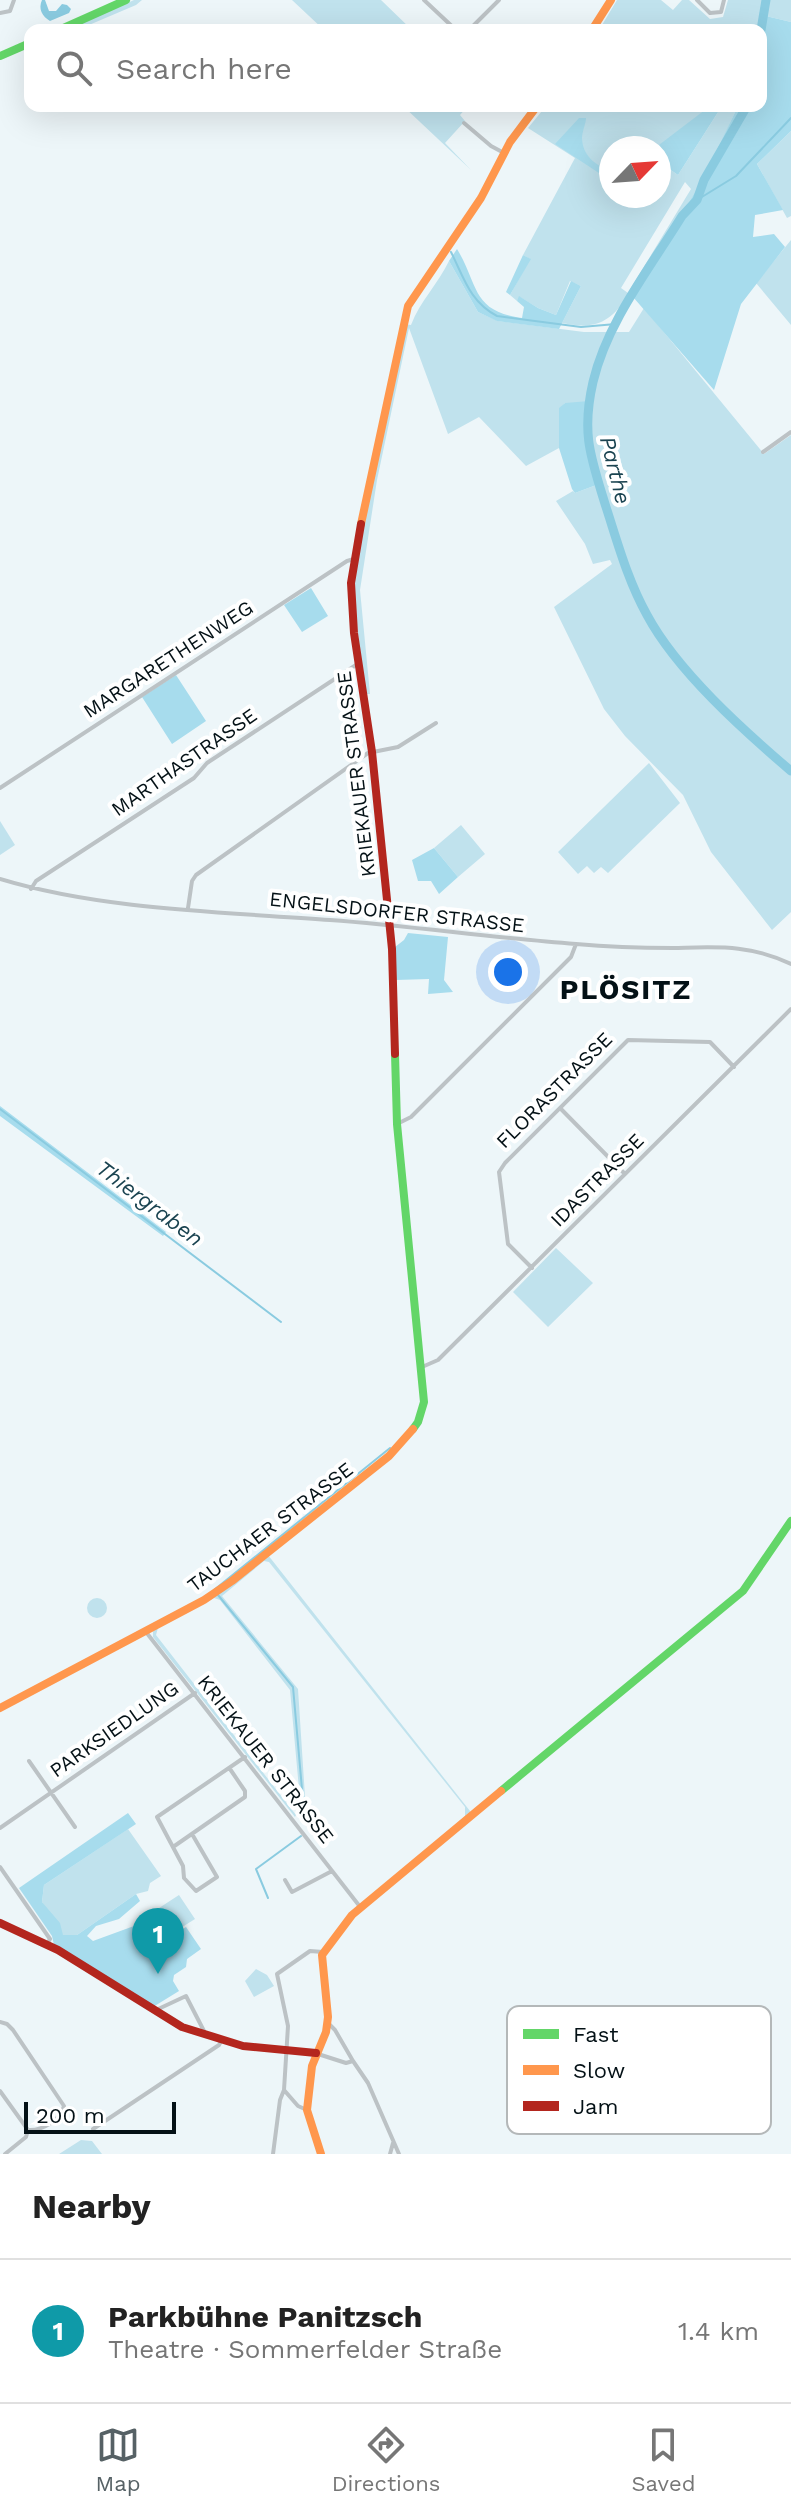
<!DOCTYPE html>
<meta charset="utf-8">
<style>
:root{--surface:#fff;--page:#f6f6f6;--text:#222;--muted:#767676;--line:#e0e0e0;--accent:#566165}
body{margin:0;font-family:"Work Sans",sans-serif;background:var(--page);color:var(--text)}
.compass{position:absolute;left:599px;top:136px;width:72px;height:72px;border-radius:50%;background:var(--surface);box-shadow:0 8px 32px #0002;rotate:65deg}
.scale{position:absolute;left:24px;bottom:20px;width:152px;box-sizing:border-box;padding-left:8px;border:4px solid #041116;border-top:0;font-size:22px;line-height:28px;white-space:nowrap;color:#041116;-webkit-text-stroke:6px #fff;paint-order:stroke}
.you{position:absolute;left:508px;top:972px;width:28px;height:28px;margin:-20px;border:6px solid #fff;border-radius:50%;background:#1a73e8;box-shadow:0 0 0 12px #1a73e833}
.badge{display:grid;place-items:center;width:52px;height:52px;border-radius:50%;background:var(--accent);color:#fff;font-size:26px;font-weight:700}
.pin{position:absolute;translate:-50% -66px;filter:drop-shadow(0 2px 4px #0008)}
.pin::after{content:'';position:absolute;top:42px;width:28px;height:24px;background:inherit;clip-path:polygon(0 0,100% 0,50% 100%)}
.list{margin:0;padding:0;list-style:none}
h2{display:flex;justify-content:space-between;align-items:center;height:104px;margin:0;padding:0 32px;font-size:34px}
h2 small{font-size:26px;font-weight:400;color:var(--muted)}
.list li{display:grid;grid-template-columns:52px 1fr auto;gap:24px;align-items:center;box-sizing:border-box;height:144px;padding:0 32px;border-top:2px solid var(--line)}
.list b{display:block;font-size:30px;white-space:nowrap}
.list p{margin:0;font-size:26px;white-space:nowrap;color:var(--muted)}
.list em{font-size:26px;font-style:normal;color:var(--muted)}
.icon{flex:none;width:44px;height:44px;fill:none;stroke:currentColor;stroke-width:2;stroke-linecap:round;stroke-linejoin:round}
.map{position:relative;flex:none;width:791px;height:2154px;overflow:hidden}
.search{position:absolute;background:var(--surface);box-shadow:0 8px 32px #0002;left:24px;right:24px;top:24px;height:88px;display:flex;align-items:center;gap:20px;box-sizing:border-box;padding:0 28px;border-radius:16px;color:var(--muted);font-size:30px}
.sheet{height:248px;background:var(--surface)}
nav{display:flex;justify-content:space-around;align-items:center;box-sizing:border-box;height:112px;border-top:2px solid var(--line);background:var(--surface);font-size:22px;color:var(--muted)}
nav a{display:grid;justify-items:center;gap:4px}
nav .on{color:var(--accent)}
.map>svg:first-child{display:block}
.green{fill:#c0e2ed;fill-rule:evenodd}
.forest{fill:#a7dced}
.water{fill:#8acbe0}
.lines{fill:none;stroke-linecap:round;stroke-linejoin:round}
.stream{stroke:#8acbe0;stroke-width:2}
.river{stroke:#8acbe0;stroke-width:9}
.street{stroke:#bcc2c5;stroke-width:4}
.fast{stroke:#63d668;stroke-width:8}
.slow{stroke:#ff974d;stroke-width:8}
.jam{stroke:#b3261e;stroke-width:8}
.labels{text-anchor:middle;stroke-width:8;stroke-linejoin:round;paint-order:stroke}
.street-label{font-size:20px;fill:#041116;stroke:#fff}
.water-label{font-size:22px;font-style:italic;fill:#1b4451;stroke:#fff}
.district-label{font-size:28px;font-weight:bold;letter-spacing:2px;fill:#041116;stroke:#fff}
.key{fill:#fff;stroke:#b4b8b9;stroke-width:2}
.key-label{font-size:22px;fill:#041116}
</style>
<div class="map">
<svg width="791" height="2154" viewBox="0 0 791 2154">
<rect width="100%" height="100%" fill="#edf6f9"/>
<path class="green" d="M134,0H142L136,5L89,25L66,30Z
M292,0H381L412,30H324Z
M617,0H661L673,10L682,0H689L710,19L723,17L728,0H791V22L766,16L761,56V30H599Z
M403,106H468L460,115L465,121L445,143L471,170Z
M546,106H710L659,148H611V196H659V162L678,175L722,106H738L704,179L633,297L628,294C612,323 594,330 562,323L581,286L570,281L556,315L538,308L520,297L517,301L510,295L530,259L523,255L575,158L528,128ZM685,182L691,189L628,293L621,288Z
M791,131V216L787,218L757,164Z
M791,240V325L756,283Z
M449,261L478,312L498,321L584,332H629L644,308L764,454L791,435V912L772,930L711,852L683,795L625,736L604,709L554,607L612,564L610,560L593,564L585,544L556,501L573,491L575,493L599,484L587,444V424L565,403L560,408L559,448L526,466L479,417L448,434L409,328L377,480L360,590L370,694H365L353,589L363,524L404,324L411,325C420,301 438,284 449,261Z
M649,763L680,803L608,873L601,867L594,873L587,866L578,874L558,852Z
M0,821L15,845L0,855Z
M461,825L485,854L458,877L434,848Z
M556,1248L593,1283L548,1327L513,1292Z
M268,1555L470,1811V1814L427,1851L465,1816V1807L269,1562L264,1561L222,1596L298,1689L306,1812L301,1811L290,1690L220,1600L214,1598L158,1628L156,1635L296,1815L295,1817L153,1637V1630L191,1610Z
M87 1608a10 10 0 1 1 20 0a10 10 0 1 1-20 0Z
M128,1829L161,1876L150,1883L148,1891L136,1894L77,1935L63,1936L42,1902L44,1885Z
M179,1895L195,1919L152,1946L136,1923Z
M256,1969L267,1975L274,1986L254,1997L245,1981Z
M81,2140L92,2141L102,2154H59Z"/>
<path class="forest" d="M766,16L791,22V131L757,164L783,210L755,215L753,237L774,234L785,247L741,304L714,390L633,297L703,179L738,106H761V56Z
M710,106H722L678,175L659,162V148H655Z
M579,118H586C586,123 583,129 582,137C582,155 595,166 611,170V181L555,144Z
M457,249C479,285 471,311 522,318L524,307L517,301L519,296L538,308L556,315L571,281L581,286L559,329L497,321L478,312L449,261Z
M523,255L531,259L510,295L506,292Z
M589,401L587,444L599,484L575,493L572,489L559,448V408L565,403Z
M311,588L328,616L302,632L284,605Z
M176,675L206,721L172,744L142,697Z
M434,848L458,877L439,894L431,881H418L412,860Z
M408,933L448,937L444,980L453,992L428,994L429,979L396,980L395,947L404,940Z
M0,1106L166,1232L163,1236L0,1116Z
M128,1813L136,1824L44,1885L42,1902L60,1923L63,1935H77L136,1894L140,1901L119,1919L96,1926L87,1936L93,1941L134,1926L151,1949L186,1927L201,1949L187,1959L186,1967L174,1975L173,1981L179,1991L153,2007L54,1945L52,1936L19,1888Z"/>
<path class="water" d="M42,0H45L49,11H56L62,4L67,5L71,9L69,13L50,21C42,16 38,9 42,0Z"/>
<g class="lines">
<path class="stream" d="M697,200L736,176L791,118
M451,252C464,278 470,302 497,316L581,327L616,324
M0,1109L281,1322
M214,1590L390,1448
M218,1595L293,1687L304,1812
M268,1898L256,1869L301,1836"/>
<path class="river" d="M761,30L766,0
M747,106L704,180L697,200L682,216C650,268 607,322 593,382C581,434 591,458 606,507C618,544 628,581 647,615C677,671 743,730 791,771"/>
<path class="street" d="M424,0L456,30
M697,0L710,13L721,12L724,0
M0,13L10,11L14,0
M469,30L499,0
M464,123L491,146L504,153
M763,452L791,432
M0,788L347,561L354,559
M0,879C102,910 223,912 330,920C412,926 494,938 576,944C609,947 641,948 673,948C718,947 749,944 791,964
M31,889L36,881L194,778L207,763L359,663
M188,908L192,881L196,875L368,753L398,747L436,723
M560,1108L625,1174
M397,1124L411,1117L571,957L576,944
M532,1268L508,1244L499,1172L505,1163L628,1040L710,1042L734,1067
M422,1367L438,1360L791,1009
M146,1632L361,1908
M29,1761L75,1827
M0,1828L195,1693
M192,1834L217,1877L196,1891L184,1878L183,1866L157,1817L245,1757
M173,1847L245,1797V1791L230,1769
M0,1867L50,1939L47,1944
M285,1880L292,1892L332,1871
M154,2011L186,1996L205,2033
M0,2022L7,2024L13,2030L64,2106C61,2120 42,2131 28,2130
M328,2023L335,2030L353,2061
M318,2054L346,2063L353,2061L368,2083L399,2154
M0,2091L28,2130
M307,2110L298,2106L284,2090L288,2026L277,1974L310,1951L323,1952
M93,2129L219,2045L221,2041
M5,2154L26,2137L28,2130
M273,2154L280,2100L284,2090
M390,2154L393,2143"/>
<path class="fast" d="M59,30L126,0
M0,56L30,43
M395,1054L397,1124L424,1402L418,1422L413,1429
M501,1791L743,1591L791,1521"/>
<path class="slow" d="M592,30L611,0
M361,524L408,306L481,198L510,142L537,106
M0,1708L204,1600L232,1581L389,1456L413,1429
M321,2154L307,2110L312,2066L326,2032L328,2017L322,1955L352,1915L501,1791"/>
<path class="jam" d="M361,524L351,583L354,633L372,752L392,949L395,1054
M0,1923L58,1950L182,2027L243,2046L316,2053"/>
</g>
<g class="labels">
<g class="street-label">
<text transform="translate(168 659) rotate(-33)" y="7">MARGARETHENWEG</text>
<text transform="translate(184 762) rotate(-35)" y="7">MARTHASTRASSE</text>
<text transform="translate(356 774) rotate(-97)" y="7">KRIEKAUER STRASSE</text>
<text transform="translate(397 912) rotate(6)" y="7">ENGELSDORFER STRASSE</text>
<text transform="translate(554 1090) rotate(-45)" y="7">FLORASTRASSE</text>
<text transform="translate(597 1180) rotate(-45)" y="7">IDASTRASSE</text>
<text transform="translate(270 1527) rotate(-37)" y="7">TAUCHAER STRASSE</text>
<text transform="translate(114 1729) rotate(-35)" y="7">PARKSIEDLUNG</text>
<text transform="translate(266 1759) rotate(52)" y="7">KRIEKAUER STRASSE</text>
</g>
<g class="water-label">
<text transform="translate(616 470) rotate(76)" y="8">Parthe</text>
<text transform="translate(150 1203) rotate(37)" y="8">Thiergraben</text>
</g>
<g class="district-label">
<text x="626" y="999">PLÖSITZ</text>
</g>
</g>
<rect x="507" y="2006" width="264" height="128" rx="12" class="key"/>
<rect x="523" y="2029" width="36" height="10" fill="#63d668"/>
<rect x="523" y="2065" width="36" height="10" fill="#ff974d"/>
<rect x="523" y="2101" width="36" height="10" fill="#b3261e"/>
<g class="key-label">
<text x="573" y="2042">Fast</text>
<text x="573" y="2078">Slow</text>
<text x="573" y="2114">Jam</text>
</g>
</svg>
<svg class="compass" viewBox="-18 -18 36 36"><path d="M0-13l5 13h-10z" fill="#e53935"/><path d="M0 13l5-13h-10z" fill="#767676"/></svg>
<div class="scale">200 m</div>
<div class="you"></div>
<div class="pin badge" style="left:158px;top:1974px;background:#0f9aa8">1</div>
<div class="search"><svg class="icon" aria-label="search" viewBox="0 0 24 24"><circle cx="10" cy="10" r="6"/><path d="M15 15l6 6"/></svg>Search here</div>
</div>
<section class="sheet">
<h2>Nearby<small></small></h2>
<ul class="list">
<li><span class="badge" style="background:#0f9aa8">1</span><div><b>Parkbühne Panitzsch</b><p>Theatre · Sommerfelder Straße</p></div><em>1.4 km</em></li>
</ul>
</section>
<nav>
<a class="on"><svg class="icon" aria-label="map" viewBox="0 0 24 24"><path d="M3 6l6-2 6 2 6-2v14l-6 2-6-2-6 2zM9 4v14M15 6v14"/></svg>Map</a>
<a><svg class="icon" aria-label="directions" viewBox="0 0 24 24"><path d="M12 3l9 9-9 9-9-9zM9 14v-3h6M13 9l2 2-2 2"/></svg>Directions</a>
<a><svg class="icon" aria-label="saved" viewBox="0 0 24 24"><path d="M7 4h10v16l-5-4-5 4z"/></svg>Saved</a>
</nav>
